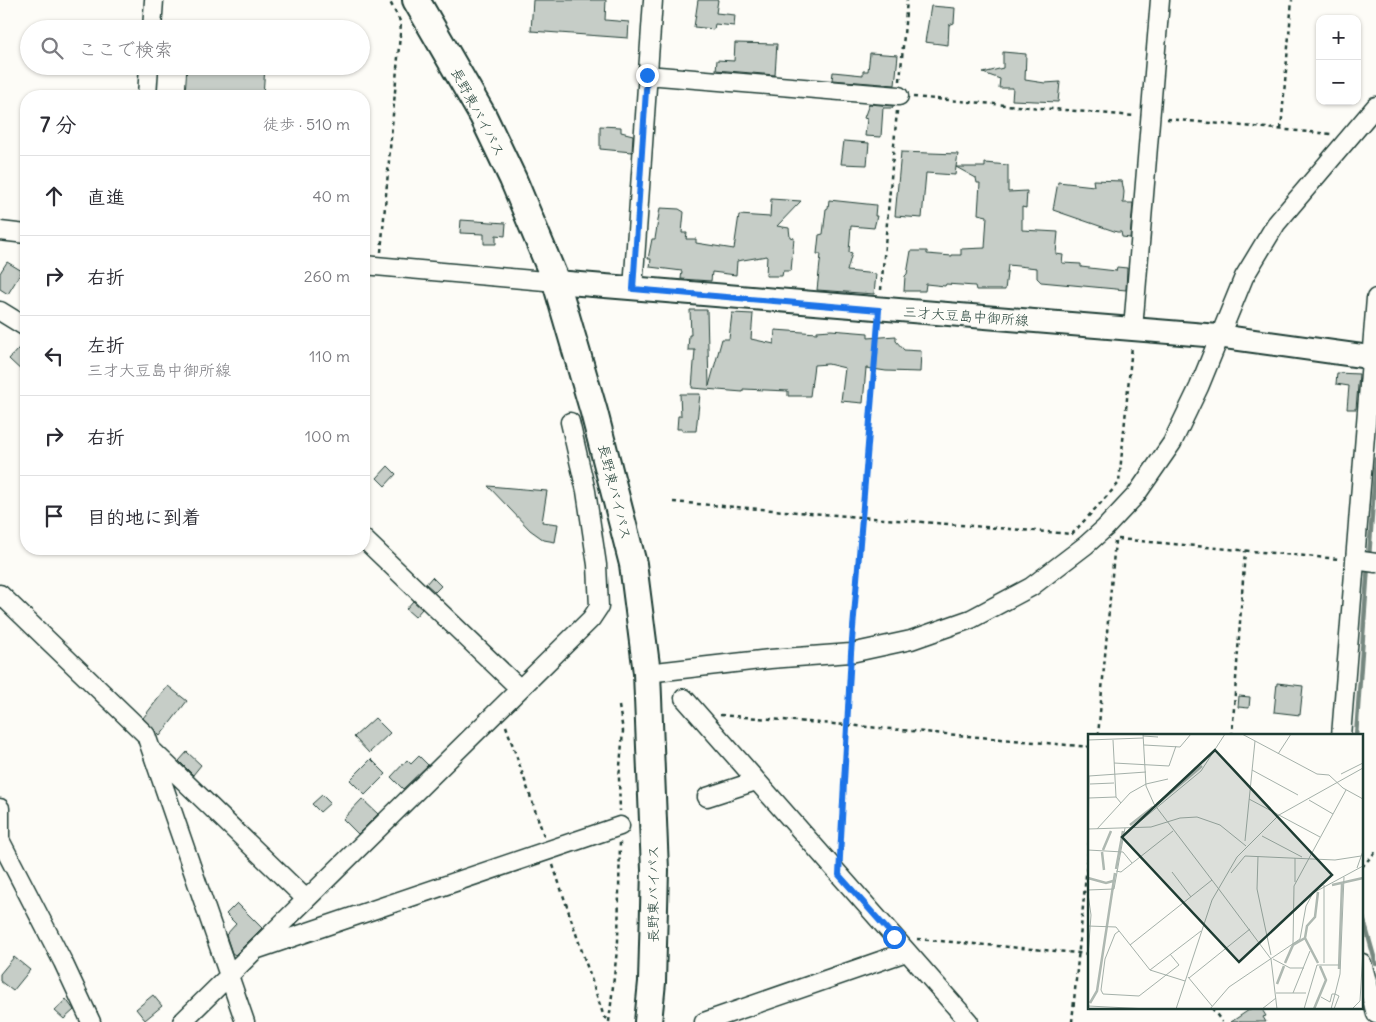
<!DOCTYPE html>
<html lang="ja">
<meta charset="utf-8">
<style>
:root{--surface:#fff;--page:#f7f7f7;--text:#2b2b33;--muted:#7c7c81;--line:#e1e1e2}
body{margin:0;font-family:Delius,"Klee One",sans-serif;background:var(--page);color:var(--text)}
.controls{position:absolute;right:15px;top:15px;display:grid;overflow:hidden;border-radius:10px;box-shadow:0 1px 4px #0004}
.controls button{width:45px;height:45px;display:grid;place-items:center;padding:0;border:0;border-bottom:1px solid var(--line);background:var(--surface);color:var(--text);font:25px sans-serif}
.stop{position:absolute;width:15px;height:15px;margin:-11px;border:4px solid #1a73e8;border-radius:50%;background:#fff}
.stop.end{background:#1a73e8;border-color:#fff;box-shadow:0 1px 5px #0008}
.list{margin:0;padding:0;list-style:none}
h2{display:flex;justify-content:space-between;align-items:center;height:65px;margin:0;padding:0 20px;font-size:21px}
h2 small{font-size:16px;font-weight:400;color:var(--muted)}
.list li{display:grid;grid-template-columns:32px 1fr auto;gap:15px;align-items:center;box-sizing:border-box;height:80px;padding:0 20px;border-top:1px solid var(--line)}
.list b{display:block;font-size:19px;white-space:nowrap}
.list p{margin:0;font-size:16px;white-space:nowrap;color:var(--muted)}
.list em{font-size:16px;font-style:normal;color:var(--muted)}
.icon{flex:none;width:28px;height:28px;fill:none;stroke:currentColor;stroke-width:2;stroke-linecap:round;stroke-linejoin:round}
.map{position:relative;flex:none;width:1376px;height:1022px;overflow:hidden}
.search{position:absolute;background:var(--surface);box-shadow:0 1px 4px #0004;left:20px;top:20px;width:350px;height:55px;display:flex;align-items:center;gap:12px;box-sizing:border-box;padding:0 18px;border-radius:28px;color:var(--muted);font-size:19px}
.panel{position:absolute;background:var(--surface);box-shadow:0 1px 4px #0004;left:20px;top:90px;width:350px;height:465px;border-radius:20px}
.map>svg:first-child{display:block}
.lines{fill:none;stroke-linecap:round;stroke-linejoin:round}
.stream{stroke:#75877f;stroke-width:4.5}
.building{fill:#c6cdc7;stroke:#1f3d34}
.minor-casing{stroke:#1f3d34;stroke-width:21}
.major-casing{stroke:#1f3d34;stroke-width:26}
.highway-casing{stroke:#1f3d34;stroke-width:30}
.path{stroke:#1f3d34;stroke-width:2.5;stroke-dasharray:4 4;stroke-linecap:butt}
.minor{stroke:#fdfcf7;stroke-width:18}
.major{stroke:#fdfcf7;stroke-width:22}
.highway{stroke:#fdfcf7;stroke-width:26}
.route{stroke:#1a73e8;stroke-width:6}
.labels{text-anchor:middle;stroke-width:4;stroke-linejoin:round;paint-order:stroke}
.street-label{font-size:14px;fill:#1f3d34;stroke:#fdfcf7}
.inset-river{fill:none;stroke:#aeb8b1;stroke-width:2.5}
.inset-road{fill:none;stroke:#a4b0a9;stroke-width:1}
.view{fill:#1f3d34;fill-opacity:0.15;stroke:#1f3d34;stroke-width:2.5}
.inset-edge{fill:none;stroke:#1f3d34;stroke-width:2.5}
</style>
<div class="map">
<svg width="1376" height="1022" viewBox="0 0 1376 1022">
<rect width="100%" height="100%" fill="#fdfcf7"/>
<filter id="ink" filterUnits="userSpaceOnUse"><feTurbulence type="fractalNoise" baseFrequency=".02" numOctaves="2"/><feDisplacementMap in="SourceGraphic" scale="10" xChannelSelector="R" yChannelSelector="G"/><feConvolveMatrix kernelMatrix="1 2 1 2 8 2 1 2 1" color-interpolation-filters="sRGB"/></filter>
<g filter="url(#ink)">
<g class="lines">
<path class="stream" d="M1369,557L1376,459
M1356,736L1368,565
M1362,914L1376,964"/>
</g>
<path class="building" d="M533,0H606L605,20L629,22L628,38L531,31Z
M698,0H718L716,13L735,15L734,26L715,24L714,29L694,27Z
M931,6L955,8L954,23L949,25L948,45L925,42Z
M735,43L777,44L775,75L716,70L717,60L734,61Z
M1003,52L1026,54L1025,80L1045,83L1060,82L1058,102L1012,100L1013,88H999L1000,79L983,73L1003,68Z
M870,53L898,55L895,85L832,80L833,72L863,75V71H868Z
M187,66H265L263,96H211L185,94Z
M869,104L893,106V108H883L881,137L865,136L867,119L864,118Z
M600,126L621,127V132L633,135L632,152L600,149Z
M844,141L869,143L867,165L841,164Z
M901,152L958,154L956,167H985V163L1008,165V192L1027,191L1026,208L1022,207V230L1058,232L1056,254L1063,255L1062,263L1081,264V267L1116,271L1117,267L1127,268L1126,290L1041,282L1037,278V268L1008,265L1005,290H976L975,286L946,284L945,286L926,284L925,291H904L905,276L907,274L911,251H927V254L952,256V255H961V249L985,248L987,216L978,214L980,183H977L976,178L956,167L955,175L926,173L922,218L895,216Z
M1093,180L1122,181L1124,192L1123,203H1133L1130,238L1122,237L1121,232H1117L1053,210L1058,182L1094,186Z
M771,199L801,201L777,226L789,228L790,237L794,238L791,271H783L782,276H766L767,256L737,261L736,275L712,272L711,281L681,279L682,271L650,267L651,259H648L652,239H655L660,208L679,209L684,212L682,233H687L686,239H696V243L734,249L739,215L770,217Z
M829,200L876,205L875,216H877L874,228L851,226L849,252L852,253L847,271L876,274L874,294L817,290L821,254H817L819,235L823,234L826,209L828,208Z
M461,220L506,223L505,236L496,235V244H484V234L460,233Z
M7,262L22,271L8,294L0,289V273Z
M690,310H707L709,386L722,339H729L732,313L753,314L751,339L774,344L775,330L817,333V331L831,330L868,333V338L896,336V341L904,350L921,351L920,372L886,371L866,368L863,403L841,401L845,368L828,364L814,365L810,396H788V391L743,389V392L692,388L695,350H688L689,335H691Z
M26,340V375L9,359Z
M1337,373L1359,374L1356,409H1347L1349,386L1336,384Z
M680,394H700L696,431H682V429H677L678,416H681Z
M388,466L396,474L385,486L377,478Z
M488,486L547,491L542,522L558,524L555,542L544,540L530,530Z
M432,577L441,586L435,592L426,584Z
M413,601L422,609L415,617L406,609Z
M1277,683L1303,686L1300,715L1274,712Z
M168,686L187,701L160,736L143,718Z
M1239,696L1250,697L1249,708L1238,707Z
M375,718L390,733L369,753L354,737Z
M187,752L201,765L193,775L179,761Z
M419,756L428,765L403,789L391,777L407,760L411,764Z
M371,759L386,774L365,795L350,780Z
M322,795L330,803L320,812L312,804Z
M362,799L378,814L358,834L343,819Z
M237,903L262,928L235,955L232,953L226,935L236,924L226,914Z
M14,957L30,970L13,991L0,981V974Z
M153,995L162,1006L145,1020L136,1009Z
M66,999L74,1010L64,1019L55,1011Z
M1252,1008H1261L1266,1016L1263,1017L1266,1022H1231Z"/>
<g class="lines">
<g class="minor-casing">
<path id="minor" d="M152,29L154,0
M647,75L899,96
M147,96L149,66
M0,231L26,234
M364,265L556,282
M633,289L653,0
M0,311L26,327
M1133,329L1160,0
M364,539L520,689
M1355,560L1376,563
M0,594L146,735L245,1022
M647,673L770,659L851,653L911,640L971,619L1031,587L1086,545L1105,528L1136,495L1172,443L1199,387L1244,277L1276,224L1376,106
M684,698L969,1022
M1341,736L1376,298
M153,751L306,899
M707,797L756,781
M0,808V843
M0,840L63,962L91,1022
M258,949L620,826
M1362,963L1376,1014
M182,1022L591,619L599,607L597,565L586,491L570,422
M704,1022L906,952"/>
</g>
<g class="major-casing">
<path id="major" d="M556,282L1218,336L1376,358"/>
</g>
<g class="highway-casing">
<path id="highway" d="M416,0L483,116L513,179L556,282L594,412L633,564L647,673L655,870L652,982L648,1022"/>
</g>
<path class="path" d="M900,81L907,0
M913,97L1134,116
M1167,119L1331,134
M1281,129L1292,0
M381,252L401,23L389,0
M881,290L897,111
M673,502L1072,534L1119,483L1132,346
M1118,539L1339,559
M852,636L878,325
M619,706L623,731L619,778L620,811
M720,715L846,725L1090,747
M506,726L544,836
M1098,736L1115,541
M1232,736L1245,551
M840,851L850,669
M553,865L604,1017L610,1020
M1362,867L1376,851
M917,939L1090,954
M1212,1008L1222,1022
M609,1022L618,941L620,842
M1072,1022L1090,833"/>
<use href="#minor" class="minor"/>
<use href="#major" class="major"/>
<use href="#highway" class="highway"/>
</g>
</g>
<g class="lines" filter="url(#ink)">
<path class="route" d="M647,75L633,289L879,310L851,653L839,875L894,937"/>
</g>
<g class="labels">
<g class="street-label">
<text transform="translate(478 112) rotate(62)" y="5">長野東バイパス</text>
<text transform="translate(966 316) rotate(4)" y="5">三才大豆島中御所線</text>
<text transform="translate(615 492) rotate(76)" y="5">長野東バイパス</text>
<text transform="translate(653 894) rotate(-90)" y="5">長野東バイパス</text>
</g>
</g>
<g transform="translate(1088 734)">
<rect width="275" height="275" fill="#fdfcf7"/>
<path class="inset-river" d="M69,70L114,32M42,91L65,73M15,116L23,97M14,118L16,136M28,135L35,97M0,144L18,149L25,147M244,151L275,144M217,204L230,229M197,229L205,211L217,204L219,192L227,183L230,158M251,235L254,150M189,250L196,232M2,269L9,257L27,139M226,275L238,246L232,232"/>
<path class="inset-road" d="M55,0L58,52L66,70L130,154M154,0L229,40L241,41L255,54L275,65M55,2L70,3M0,6L55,4M25,6L28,63M56,11L92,13L103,0M190,20L203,0M26,29L81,32L88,12M164,36L210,61M253,40L275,29M1,42L58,38M2,50L26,49M1,64L28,63L33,69M161,65L232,103M221,66L245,80M44,94L113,37L137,0M0,95L63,93L92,84L109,83L132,91L158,112M9,95L42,59L58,50L80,45M174,102L214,123M157,107L167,7M0,113L1,42M0,116L35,118L44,129M170,122L169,155L183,221M269,134L275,117M28,137L33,138L85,97M84,138L103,163M143,139L157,122L247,126L273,122M207,148V124M130,154L183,225L189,275M0,156L26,155L37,94M0,160L3,181L0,223M0,192L28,193L62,236L97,247M31,197L27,200L17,225L13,256L15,260L51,262L91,231L82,220M205,210L206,152L258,56M42,211L124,146M185,225L202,234H216M236,229V151M62,236L113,197M100,243L124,272M101,244L162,195M188,259H218M205,259L222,217M233,263L242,268L244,260H247L243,275M0,272L61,275M88,275L124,166L149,123L191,81L275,34M122,275L141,253L212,205L218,172L225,159L275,132M174,275L188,264M216,275L229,231H252M246,275L251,262L247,260L252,240L256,143M264,275L272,267L275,216"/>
<path class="view" d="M127,16L244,141L151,228L34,103Z"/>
<rect width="275" height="275" class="inset-edge"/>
</g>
</svg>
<div class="controls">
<button>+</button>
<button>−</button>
</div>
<div class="stop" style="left:894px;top:937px"></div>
<div class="stop end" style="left:647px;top:75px"></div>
<div class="search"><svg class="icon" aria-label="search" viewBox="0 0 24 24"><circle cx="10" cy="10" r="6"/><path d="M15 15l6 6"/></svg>ここで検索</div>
<section class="panel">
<h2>7 分<small>徒歩 · 510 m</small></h2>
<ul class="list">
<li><svg class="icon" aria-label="ahead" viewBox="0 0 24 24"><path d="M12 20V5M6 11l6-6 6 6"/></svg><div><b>直進</b></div><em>40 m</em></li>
<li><svg class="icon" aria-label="right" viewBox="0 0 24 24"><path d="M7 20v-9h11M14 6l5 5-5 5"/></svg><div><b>右折</b></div><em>260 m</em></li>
<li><svg class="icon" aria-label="left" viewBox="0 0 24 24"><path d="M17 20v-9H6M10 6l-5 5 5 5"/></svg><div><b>左折</b><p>三才大豆島中御所線</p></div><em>110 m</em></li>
<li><svg class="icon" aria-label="right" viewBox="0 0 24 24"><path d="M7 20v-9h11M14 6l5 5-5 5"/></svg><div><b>右折</b></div><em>100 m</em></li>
<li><svg class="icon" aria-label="arrive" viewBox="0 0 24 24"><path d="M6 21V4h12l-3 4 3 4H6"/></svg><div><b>目的地に到着</b></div></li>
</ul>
</section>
</div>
